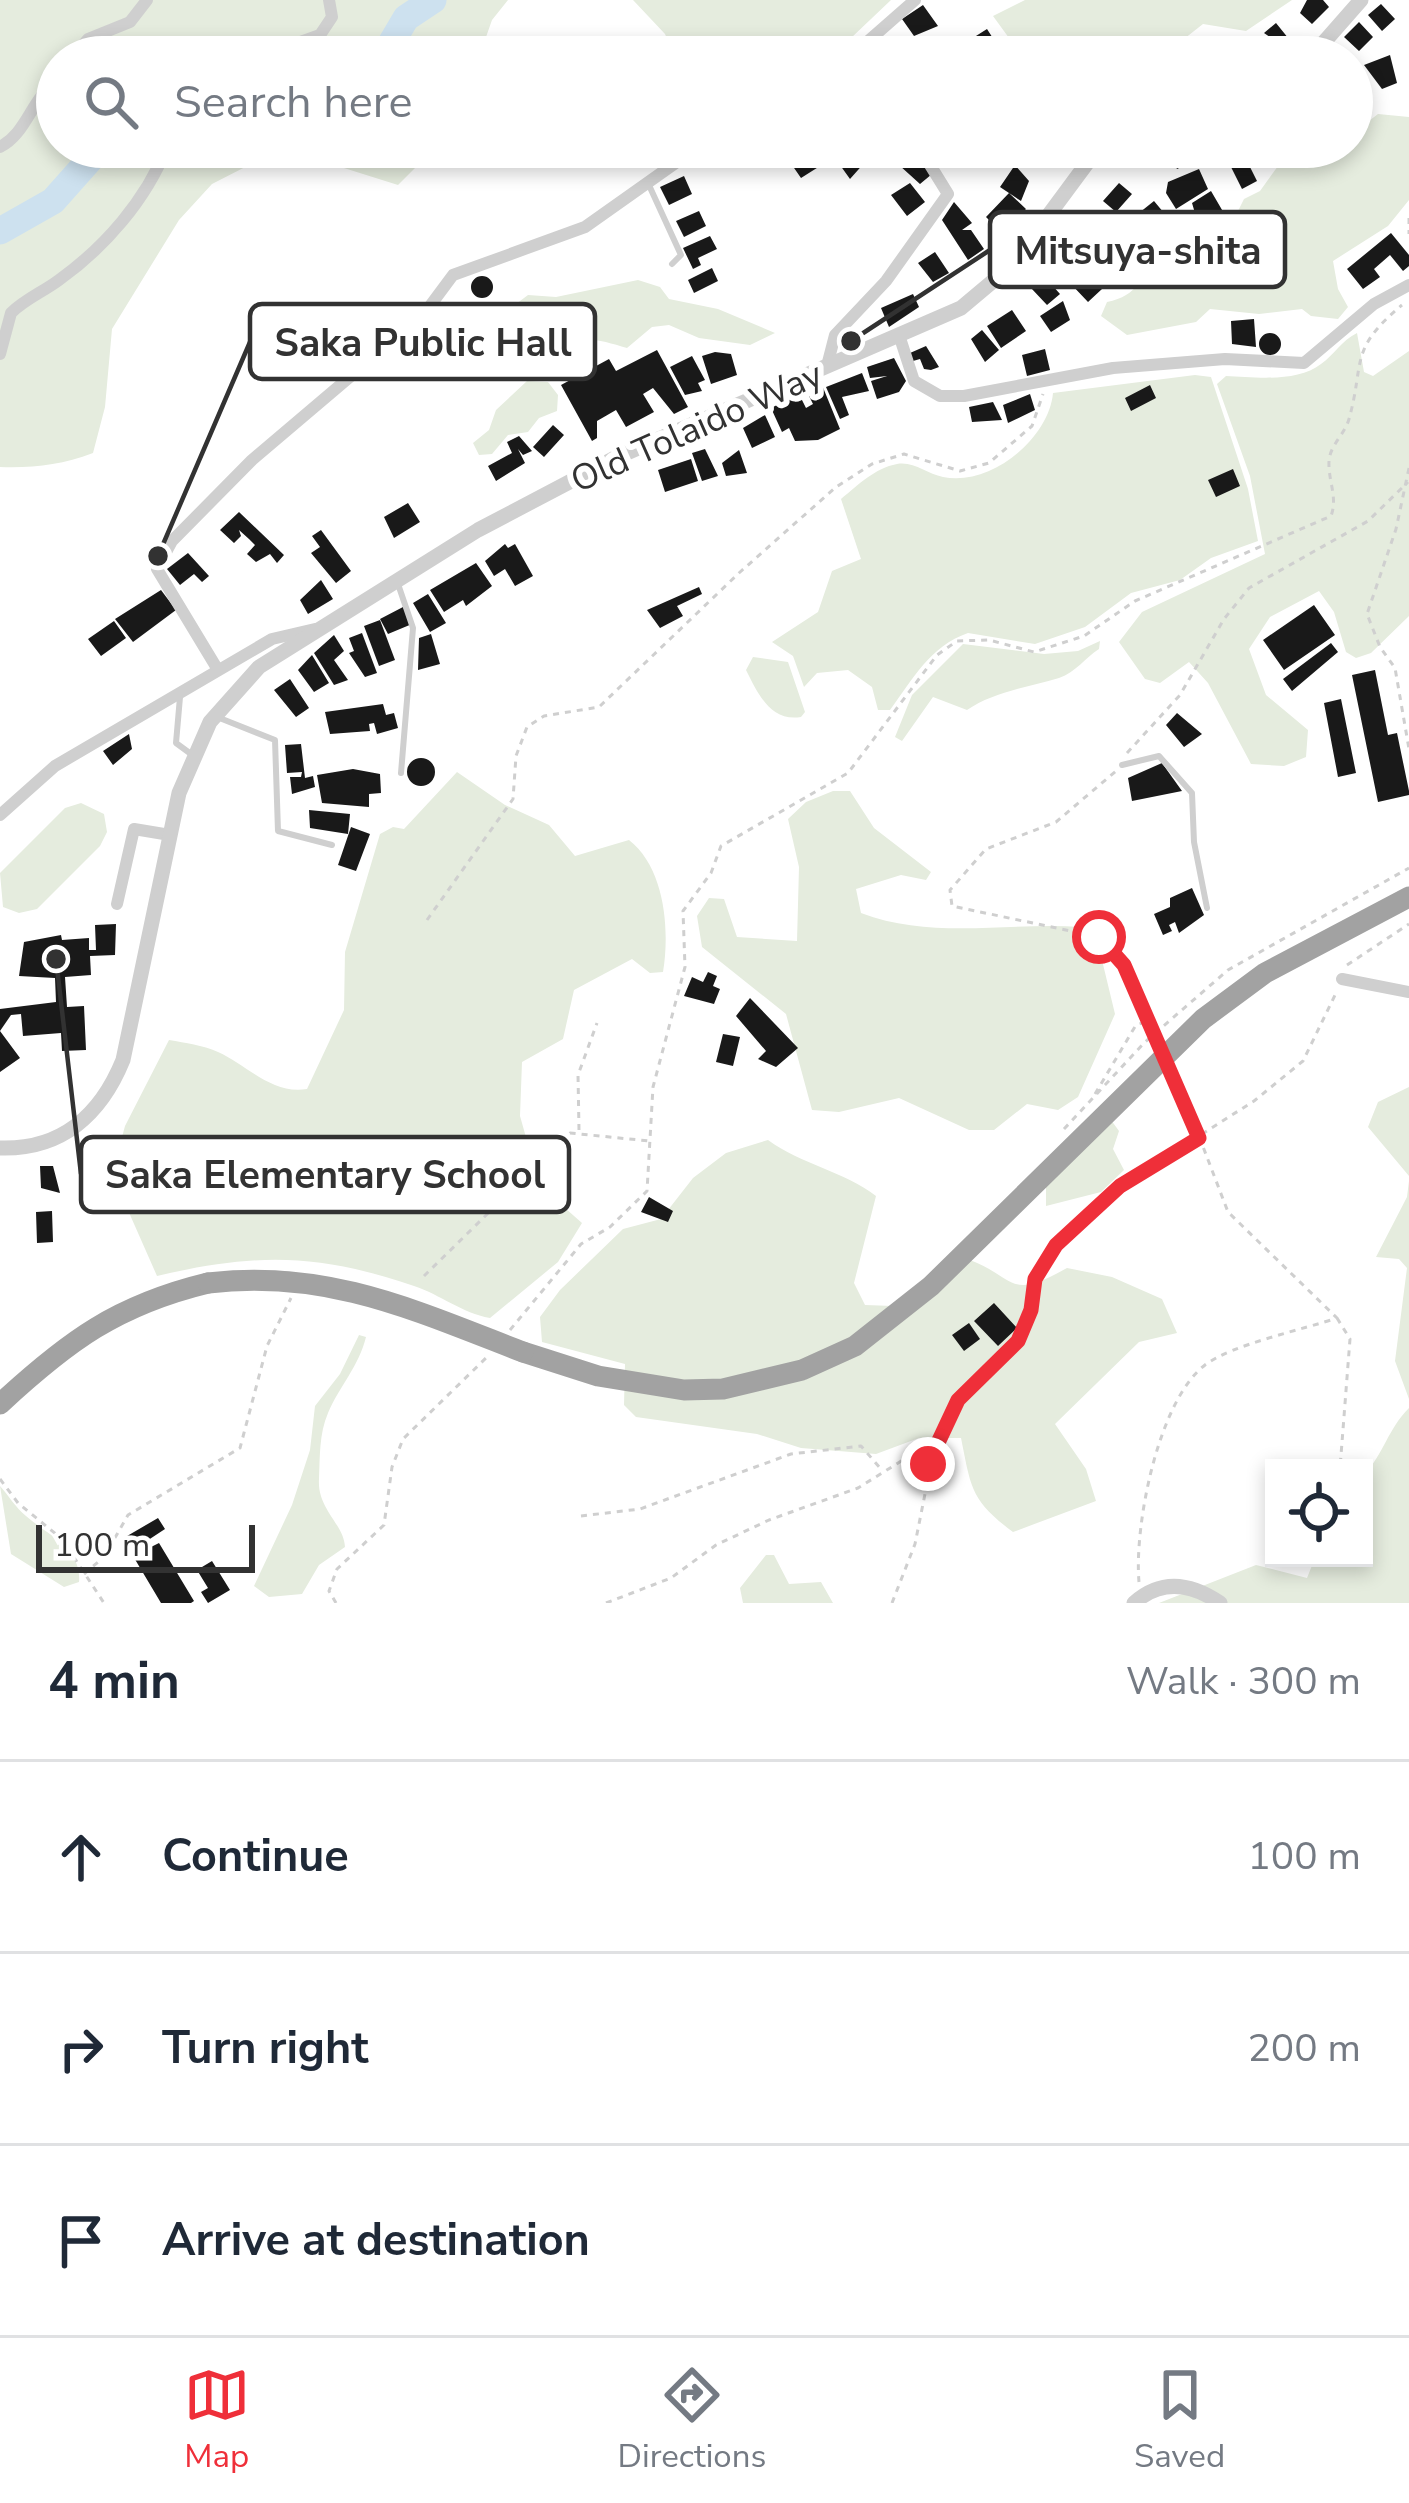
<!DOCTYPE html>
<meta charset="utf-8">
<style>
:root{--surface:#fff;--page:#f2f2f3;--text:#1f2937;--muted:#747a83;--line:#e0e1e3;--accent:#ef2f39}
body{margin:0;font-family:"Nunito Sans",sans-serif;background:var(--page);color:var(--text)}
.controls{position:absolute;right:36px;bottom:36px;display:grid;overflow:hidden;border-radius:0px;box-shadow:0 6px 18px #0003}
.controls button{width:108px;height:108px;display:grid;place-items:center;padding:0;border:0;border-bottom:3px solid var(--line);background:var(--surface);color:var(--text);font:60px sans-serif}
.scale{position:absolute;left:36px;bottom:30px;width:219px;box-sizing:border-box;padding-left:12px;border:6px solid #323232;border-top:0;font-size:33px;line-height:42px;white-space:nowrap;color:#323232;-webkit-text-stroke:9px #fff;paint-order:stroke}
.stop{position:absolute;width:36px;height:36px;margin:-27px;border:9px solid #ef2f39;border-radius:50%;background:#fff}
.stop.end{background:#ef2f39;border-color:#fff;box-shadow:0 3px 12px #0008}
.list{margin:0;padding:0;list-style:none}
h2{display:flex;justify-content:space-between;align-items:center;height:156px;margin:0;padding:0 48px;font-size:51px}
h2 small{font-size:39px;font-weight:400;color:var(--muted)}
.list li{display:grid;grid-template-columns:78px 1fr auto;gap:36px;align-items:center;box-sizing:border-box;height:192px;padding:0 48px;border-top:3px solid var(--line)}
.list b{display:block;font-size:45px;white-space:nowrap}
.list em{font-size:39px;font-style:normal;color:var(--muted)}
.icon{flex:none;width:66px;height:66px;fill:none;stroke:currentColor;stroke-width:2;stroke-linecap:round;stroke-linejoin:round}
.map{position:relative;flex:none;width:1409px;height:1603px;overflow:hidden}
.search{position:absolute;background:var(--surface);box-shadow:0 6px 18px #0003;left:36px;right:36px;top:36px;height:132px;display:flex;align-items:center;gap:30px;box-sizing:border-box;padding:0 42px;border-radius:66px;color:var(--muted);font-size:45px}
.sheet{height:732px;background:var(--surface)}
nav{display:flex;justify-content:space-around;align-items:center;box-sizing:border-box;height:168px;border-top:3px solid var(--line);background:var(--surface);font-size:33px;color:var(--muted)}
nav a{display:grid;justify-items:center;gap:6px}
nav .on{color:var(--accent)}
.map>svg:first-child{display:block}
.green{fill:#e5ecde}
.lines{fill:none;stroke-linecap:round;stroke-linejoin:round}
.river{stroke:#cde1ef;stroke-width:27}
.building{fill:#191919}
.path{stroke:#cfcfcf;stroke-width:3;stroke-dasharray:6 6;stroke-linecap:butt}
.service{stroke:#cfcfcf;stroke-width:6}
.minor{stroke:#cfcfcf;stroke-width:12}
.tertiary{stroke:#cfcfcf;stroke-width:15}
.trunk{stroke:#a2a2a2;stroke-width:21}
.path-bridge{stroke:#cfcfcf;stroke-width:3;stroke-dasharray:6 6;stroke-linecap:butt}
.trunk-bridge{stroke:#a2a2a2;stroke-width:21}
.route{stroke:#ef2f39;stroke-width:15}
.labels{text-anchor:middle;stroke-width:12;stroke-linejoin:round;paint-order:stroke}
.street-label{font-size:36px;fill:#323232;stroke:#fff}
.leader{fill:none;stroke:#323232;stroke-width:4.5}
.callout-dot{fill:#323232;stroke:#fff;stroke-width:4.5}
.callout{fill:#fff;stroke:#323232;stroke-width:4.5}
.callout-label{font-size:39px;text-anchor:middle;font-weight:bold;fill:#323232}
</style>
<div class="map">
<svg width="1409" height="1603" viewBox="0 0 1409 1603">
<rect width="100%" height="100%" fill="#fff"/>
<path class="green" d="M0,0H508L492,20L479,57H57V147H436L398,185L309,157L253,163L212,184L179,220L112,329L105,407L93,453C61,465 34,468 0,467Z
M633,0H891L831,57H675L665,34Z
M1025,0H1292L1246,31L1203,24L1161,57H1009L1017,49L993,16Z
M1378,114L1409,117V200L1388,226L1333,261L1338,289L1348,307L1338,319L1311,316L1302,309L1259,314L1210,309L1196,322L1127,335L1101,316L1107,302C1142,295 1142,273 1161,247L1229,229L1244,199L1260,191L1278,166L1334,147H1352V134Z
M638,280L660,287L669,299L718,309L775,333L750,345L699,338L669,325L652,327L627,348C597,339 571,331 548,358L526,355L502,324L508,310L528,295L556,297Z
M1357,333L1364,372L1373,376L1409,351V616L1371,653L1356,658L1346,652L1334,612L1319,591L1270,617L1249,649L1266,695L1308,730L1306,757L1284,766L1251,764L1208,683L1189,662L1160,683L1145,679L1119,642L1142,612L1265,554L1250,476L1217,384L1226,376C1254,377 1297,383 1321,364C1335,354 1341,341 1357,333Z
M1195,375L1211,377L1248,489L1258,541L1211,558L1180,580L1131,593L1085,627L1035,644L968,633C930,646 913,679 890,710H878L872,687L848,670L817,673L804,687L793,656L772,642L818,612L832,571L861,559L841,499C858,485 875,468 897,464C914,461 927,474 943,477C991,487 1049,438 1053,393Z
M527,381L548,382L558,395L557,411L539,418L528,432L508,435L492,454L479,455L473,443L489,430L496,410Z
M1100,641L1099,649C1085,658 1076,672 1059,678C1028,687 993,692 967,710L933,697L902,741L895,737L912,695L963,644L1044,654L1078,651Z
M753,657L788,662L805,712L801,717C771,722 758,694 746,670Z
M457,772L505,805L549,825L575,856L629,840C665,868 670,930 663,972L650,973L632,959L574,990L563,1039L522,1062L520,1116L529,1148L523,1171L582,1223L558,1262L490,1318C462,1313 441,1295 414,1286C317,1253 256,1253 157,1276L112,1174L125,1126L169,1040C186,1043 202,1045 218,1052C247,1065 272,1095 307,1089L344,1010L345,952L380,834L393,827L404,829Z
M833,791H850L874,828L931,872L926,880L901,875L856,889L861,913C932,940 1008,922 1081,927L1089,947L1101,956L1115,1014L1078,1097L1058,1110L1027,1104L994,1130H969L899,1098L839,1112L812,1110L786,1014L702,947L697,916L709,898L724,899L737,937L797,941L799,867L788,819L806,802Z
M81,803L104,814L107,832L100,846L37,909L19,913L3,907L0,873L65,808Z
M1409,1087V1176L1368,1127L1378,1102Z
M1111,1120L1119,1131L1113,1149L1124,1170L1101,1192L1046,1206V1182Z
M768,1140C802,1165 844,1171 876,1196L854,1283L865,1305L893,1306L970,1260C1018,1279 1008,1301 1067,1268L1112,1277L1162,1299L1177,1333L1139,1342L1055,1424L1086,1469L1096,1501L1013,1532C970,1500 971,1487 961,1438H919L876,1454L801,1448L757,1434L636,1417L624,1405L625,1364L542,1342L540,1317L560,1290L623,1229L661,1219L693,1178L726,1153Z
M1409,1181V1399L1395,1361L1407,1268L1399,1259L1376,1257L1407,1197Z
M359,1335L366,1337C359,1366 339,1387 328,1413C319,1434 320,1457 319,1479C317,1509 344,1524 345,1547L319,1565L302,1594L269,1597L254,1586L292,1505L310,1450L315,1406L340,1374Z
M1409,1408V1603H1159L1256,1565L1307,1578L1315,1558H1364V1475C1384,1453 1388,1429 1409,1408Z
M0,1486C8,1495 16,1508 26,1516C47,1535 82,1548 79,1582L64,1587L11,1554Z
M766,1555H774L789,1584L821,1582L833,1603H743L740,1588Z"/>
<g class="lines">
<path class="river" d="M158,57L196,50L225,57
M383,57L406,18L433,0
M0,231L53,201L101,147"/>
</g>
<path class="building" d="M1307,0H1323L1329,7L1312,24L1300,13Z
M1381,4L1395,19L1382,31L1368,15Z
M923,5L938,26L914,36L902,19Z
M1359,22L1373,37L1359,51L1344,37Z
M1276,23L1297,49L1293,53L1264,33Z
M987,29L996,43L962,57L957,48Z
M900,38L914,57H868L880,48L885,54Z
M1213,41L1216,50L1242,41L1249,57H1193L1190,47Z
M1390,55L1397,83L1382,89L1364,65Z
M837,147H859L866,161L850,179L835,158L841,154Z
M1208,147L1210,153L1177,169L1167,149Z
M813,149L820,166L801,178L792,165Z
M912,150L932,174L920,184L899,165Z
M1242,151L1257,181L1242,189L1227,159Z
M1015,165L1029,181L1021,201L1000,187Z
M1199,169L1208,189L1176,209L1166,193L1168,182Z
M684,176L692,194L669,205L660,187Z
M910,183L925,202L907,216L891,195Z
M1119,183L1132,194L1116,212L1103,201Z
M1211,191L1225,215L1200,230L1192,203Z
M1009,193L1026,209L1003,234L986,217Z
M1154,201L1174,225L1154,241L1134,217Z
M954,202L972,223L962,230H971L984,249L968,260L942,220Z
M699,211L706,226L684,237L676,221Z
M1391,233L1409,255V266L1403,271L1390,255L1374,269L1380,277L1363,289L1347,269Z
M710,236L717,249L698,258L701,265L693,269L683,248Z
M935,252L949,273L933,282L918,263Z
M712,268L718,281L694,293L688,280Z
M1084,270L1102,289L1088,302L1070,283Z
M1044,276L1060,294L1047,305L1031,288Z
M471 287a11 11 0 1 1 22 0a11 11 0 1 1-22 0Z
M913,294L919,307L889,327L881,308Z
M1063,301L1070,320L1051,332L1040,316Z
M1012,310L1026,331L1001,348L987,326Z
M1254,319L1256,347L1232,344L1231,321Z
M982,330L999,350L985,362L971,339Z
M1259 344a11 11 0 1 1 22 0a11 11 0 1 1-22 0Z
M585,345L593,361L554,381L546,365Z
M926,346L939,367L931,370L924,369L920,359L913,361L910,353Z
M1045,349L1050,370L1027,376L1022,355Z
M657,350L688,407L674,414L653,388L643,394L654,412L626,427L616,410L597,421V438L592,441L561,385L609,359L616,371Z
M715,352L731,354L737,375L711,384L702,356Z
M692,356L705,380L698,383L702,391L685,395L670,367Z
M894,358L906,381L899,392L877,399L871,381L887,376L870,378L867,367Z
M862,373L869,391L842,397L849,415L840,419L826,387Z
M822,385L840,429L818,440L795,441L789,428L782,432L771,408L799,394L806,408L813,404L807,392Z
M1150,385L1156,398L1131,411L1125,398Z
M1030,394L1035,410L1008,423L1003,405Z
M993,402L1002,420L972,422L969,407Z
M765,415L775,437L752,448L743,428Z
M553,425L564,435L544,457L533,447Z
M519,436L532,451L523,455L518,449L525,463L496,481L488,466L512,453L507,442Z
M705,449L718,476L702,481L692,453Z
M739,450L747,473L726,476L722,463Z
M691,459L698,481L665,492L658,470Z
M1233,469L1240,486L1216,497L1208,480Z
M408,503L420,522L394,538L384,517Z
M239,512L284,555L277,563L270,554L256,562L247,554L255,545L249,539L239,530L241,536L234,543L220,530Z
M321,530L351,571L336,583L311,553L320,547L312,536Z
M505,544L508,548L515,544L533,576L515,586L505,569L494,576L485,561Z
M188,553L209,576L202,582L194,574L180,585L167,569Z
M476,563L492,586L466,606L463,600L444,612L430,590Z
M321,580L333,599L308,614L300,600Z
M699,587L702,594L677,606L683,616L660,628L647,610Z
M161,590L176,610L133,642L115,619Z
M428,594L446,623L430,632L413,603Z
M1314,605L1335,635L1284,670L1263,640Z
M403,607L412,624L388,634L380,619Z
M380,620L395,660L379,666L364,626Z
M114,621L126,638L101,656L88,639Z
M362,633L377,673L365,677L349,653L354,651L349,638Z
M431,634L440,664L418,670L419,638Z
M334,635L344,651L334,660L348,680L334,685L314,653Z
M1331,643L1338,652L1292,691L1283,679Z
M312,655L329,683L314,692L298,670Z
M1375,670L1388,735L1397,733L1409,791V795L1378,802L1352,675Z
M290,679L309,708L296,717L274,690Z
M1341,699L1356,773L1338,777L1324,703Z
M383,704L386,715L394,713L398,728L377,734L374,723L369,724L370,731L330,734L325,712Z
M1177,713L1202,734L1184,747L1166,725Z
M129,734L132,749L113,765L103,751Z
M301,744L305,778L313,776L315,787L292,794L290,777H301L302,772L287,773L285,745Z
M407 772a14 14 0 1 1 28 0a14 14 0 1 1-28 0Z
M1162,763L1182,791L1132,801L1128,778Z
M353,769L380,774L381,793L369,794V807L322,803L317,775Z
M309,810L350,814L348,834L310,828Z
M351,827L370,834L356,871L338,865Z
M1192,888L1204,915L1179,933L1175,922L1169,925L1172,931L1163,935L1154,914L1170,907V898Z
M116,924L115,955L90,956L91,975L65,977L67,1007L84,1006L86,1050L62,1051L61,1033L23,1036L21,1014L11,1015L0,1031L20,1058L0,1072V1009L56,1002L55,978L19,976L24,942L61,935L62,940L89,938V950H96L95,925Z
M708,972L717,976L713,986L720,989L714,1004L684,996L692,977L703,982Z
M750,998L798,1048L776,1067L758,1059L766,1051L736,1016Z
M723,1034L740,1037L733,1066L716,1062Z
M40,1166H53L60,1193L41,1188Z
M649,1197L673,1211L668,1222L641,1212Z
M52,1211L53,1242L37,1243L36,1212Z
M994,1303L1017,1328L998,1346L974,1321Z
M969,1323L980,1339L964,1351L952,1335Z
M158,1518L165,1529L130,1552L122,1539Z
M159,1543L194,1601L191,1603H161L133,1556Z
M212,1561L230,1590L208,1603L201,1592L208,1588L197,1570Z"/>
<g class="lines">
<path class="path" d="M1409,218V234
M1409,468L1396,529L1367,614L1380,647L1395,668L1409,749
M1127,753L1180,695L1224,619L1249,588L1368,521L1408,482
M427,920L513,799L516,756L527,727L544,716L599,707L739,573L836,487L872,464L904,454L960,471L989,463L1032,426L1043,394
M1347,965L1409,924
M1095,1094L1136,1025L1152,1020L1125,965L1099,937L952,906L950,890L986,849L1056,822L1116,771
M1064,1129L1145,1042L1228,970L1409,868
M579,1130L578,1075L597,1023
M424,1276L570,1133L649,1141
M1337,1318L1350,1339L1340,1468
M510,1330L581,1244L610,1227L647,1191L653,1087L685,967L683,911L711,873L721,846L848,773L937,655L957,641L989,640L1034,652L1084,636L1135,601L1331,516C1338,497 1328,481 1329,461C1330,445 1345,434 1349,419C1365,362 1348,350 1402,305
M0,1479L18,1503L62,1539L104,1603
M581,1516L640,1509L791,1454L861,1446L881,1469
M84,1574L104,1557L128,1515L240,1448L267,1346L291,1298
M1139,1582C1134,1526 1158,1401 1205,1365C1233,1344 1302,1330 1337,1318L1228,1212L1179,1084
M336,1603L329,1591L337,1569L384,1525L392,1467L403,1439L488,1356
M606,1603L671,1578L716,1545L769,1520L858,1488L935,1440
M892,1603L915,1544L936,1439L979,1375L1018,1341L1031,1310L1035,1279L1056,1245L1120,1186L1254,1101L1303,1061L1337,991"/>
<path class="service" d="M648,183L681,255L672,264
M398,584L413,628L401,773
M180,697L176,743L191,754
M217,717L275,740L278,831L332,845
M1122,765L1159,756L1192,793L1194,842L1207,908"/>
<path class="minor" d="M73,57L88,39L130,22L147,0
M259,57L320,35L332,17L329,0
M850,57L915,0
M0,147C27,133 31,99 57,81
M900,338L914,381L940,396H964L1113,368L1225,359L1304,363L1374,304L1409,285
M0,354L11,313C25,299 43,292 59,280C105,247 146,200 167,147
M827,366L835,335L886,281L948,194L919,147
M218,670L157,569L172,541L252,460L424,314L453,275L585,227L698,147
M0,815L55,766L272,639L315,629
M117,904L134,829L170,835
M1342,979L1409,992"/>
<path class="tertiary" d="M1311,57L1361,0
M0,1148C62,1150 101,1114 123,1060L179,793L210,722L259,667L478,530L615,458L961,308L1011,266L1099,147
M1134,1603C1162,1578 1192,1584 1220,1603"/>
<path class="trunk" d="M523,1352L598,1376L684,1390L723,1389L802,1370L855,1346L931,1286L1203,1019L1265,973L1409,897
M0,1404C68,1341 117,1305 208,1283"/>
<path class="path-bridge" d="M1152,1020L1179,1084"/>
<path class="trunk-bridge" d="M208,1283C327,1269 414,1310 523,1352"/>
</g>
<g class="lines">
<path class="route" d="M928,1464L958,1400L1018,1341L1031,1310L1035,1279L1056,1245L1120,1186L1199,1138L1124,965L1099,937"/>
</g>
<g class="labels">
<g class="street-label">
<text transform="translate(696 426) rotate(-24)" y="13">Old Tolaido Way</text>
</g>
</g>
<path class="leader" d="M851 341L990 250M158 556L250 342M56 959L81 1174"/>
<g class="callout-dot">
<circle cx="851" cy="341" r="12"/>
<circle cx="158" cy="556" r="12"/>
<circle cx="56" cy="959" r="12"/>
</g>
<g class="callout">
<rect x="990" y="212" width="295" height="75" rx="12"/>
<rect x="250" y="304" width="345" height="75" rx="12"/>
<rect x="81" y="1137" width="488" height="75" rx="12"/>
</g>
<g class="callout-label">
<text x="1138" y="264">Mitsuya-shita</text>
<text x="423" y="356">Saka Public Hall</text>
<text x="325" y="1188">Saka Elementary School</text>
</g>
</svg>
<div class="controls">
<button><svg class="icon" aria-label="locate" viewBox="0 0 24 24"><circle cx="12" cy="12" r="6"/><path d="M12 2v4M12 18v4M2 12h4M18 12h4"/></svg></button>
</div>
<div class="scale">100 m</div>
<div class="stop" style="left:1099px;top:937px"></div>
<div class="stop end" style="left:928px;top:1464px"></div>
<div class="search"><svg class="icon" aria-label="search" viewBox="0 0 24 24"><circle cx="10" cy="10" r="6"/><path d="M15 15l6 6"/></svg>Search here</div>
</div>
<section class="sheet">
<h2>4 min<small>Walk · 300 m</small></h2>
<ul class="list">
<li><svg class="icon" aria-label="ahead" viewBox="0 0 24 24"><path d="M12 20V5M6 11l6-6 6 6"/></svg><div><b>Continue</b></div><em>100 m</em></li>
<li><svg class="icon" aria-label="right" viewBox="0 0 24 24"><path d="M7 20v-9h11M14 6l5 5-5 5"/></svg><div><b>Turn right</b></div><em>200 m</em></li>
<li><svg class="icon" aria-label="arrive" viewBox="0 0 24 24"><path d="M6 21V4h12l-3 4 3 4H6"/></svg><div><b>Arrive at destination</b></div></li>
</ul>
</section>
<nav>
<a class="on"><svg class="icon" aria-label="map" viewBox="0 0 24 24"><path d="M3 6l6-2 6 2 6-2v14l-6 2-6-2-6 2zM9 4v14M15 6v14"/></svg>Map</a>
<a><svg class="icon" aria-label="directions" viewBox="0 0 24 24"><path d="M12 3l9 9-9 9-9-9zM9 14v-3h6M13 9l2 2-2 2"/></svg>Directions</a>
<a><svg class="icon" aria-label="saved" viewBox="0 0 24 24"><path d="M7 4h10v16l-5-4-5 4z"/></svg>Saved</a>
</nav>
